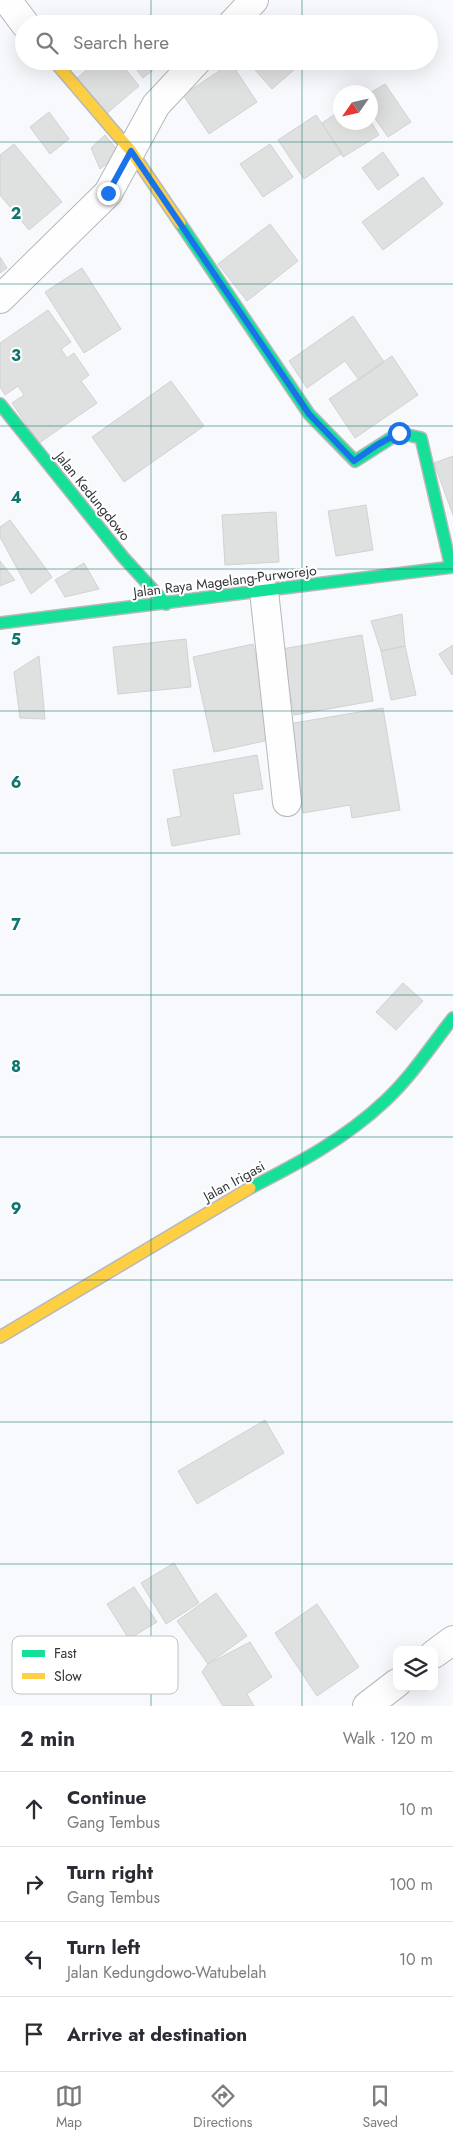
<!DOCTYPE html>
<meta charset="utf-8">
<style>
:root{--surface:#fff;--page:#f2f2f3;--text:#2b2b33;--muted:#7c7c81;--line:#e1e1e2;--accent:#78797c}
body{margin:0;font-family:Jost,sans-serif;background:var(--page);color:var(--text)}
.controls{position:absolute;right:15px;bottom:15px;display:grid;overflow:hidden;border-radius:10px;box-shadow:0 5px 20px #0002}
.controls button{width:45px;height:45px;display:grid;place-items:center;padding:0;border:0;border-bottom:1px solid var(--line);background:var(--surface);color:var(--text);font:25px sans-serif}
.compass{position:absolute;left:333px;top:85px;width:45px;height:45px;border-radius:50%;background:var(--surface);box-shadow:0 5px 20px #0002;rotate:236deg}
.stop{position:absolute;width:15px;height:15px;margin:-11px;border:4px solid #1a73e8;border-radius:50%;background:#fff}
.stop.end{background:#1a73e8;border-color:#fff;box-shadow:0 1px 5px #0008}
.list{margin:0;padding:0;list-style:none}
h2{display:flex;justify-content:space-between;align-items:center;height:65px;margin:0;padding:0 20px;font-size:21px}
h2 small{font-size:16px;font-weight:400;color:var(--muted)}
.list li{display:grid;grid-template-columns:32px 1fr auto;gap:15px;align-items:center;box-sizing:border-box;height:75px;padding:0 20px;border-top:1px solid var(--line)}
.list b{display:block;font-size:19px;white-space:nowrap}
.list p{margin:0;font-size:16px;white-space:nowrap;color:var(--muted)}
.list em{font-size:16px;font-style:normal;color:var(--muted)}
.icon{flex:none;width:28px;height:28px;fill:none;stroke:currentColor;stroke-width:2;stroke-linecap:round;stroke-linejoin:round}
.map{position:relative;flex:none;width:453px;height:1706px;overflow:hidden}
.search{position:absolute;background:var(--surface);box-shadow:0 5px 20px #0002;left:15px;right:15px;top:15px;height:55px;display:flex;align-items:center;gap:12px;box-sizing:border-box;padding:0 18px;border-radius:28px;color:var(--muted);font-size:19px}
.sheet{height:365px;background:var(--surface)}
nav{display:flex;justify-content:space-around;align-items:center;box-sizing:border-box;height:70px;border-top:1px solid var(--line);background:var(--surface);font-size:14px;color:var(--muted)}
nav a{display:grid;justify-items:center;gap:2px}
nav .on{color:var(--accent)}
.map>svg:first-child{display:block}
.building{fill:#dfe0e0;stroke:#d2d2d3}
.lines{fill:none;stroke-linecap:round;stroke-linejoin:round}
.street-casing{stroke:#b6b8bb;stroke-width:30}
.fast-casing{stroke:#b6b8bb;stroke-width:14}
.slow-casing{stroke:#b6b8bb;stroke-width:14}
.street{stroke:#fefeff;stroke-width:28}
.fast{stroke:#16e098;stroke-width:11}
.slow{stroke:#ffcf43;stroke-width:11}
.route{stroke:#1a73e8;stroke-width:6}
.grid{fill:none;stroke:#0f766e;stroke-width:1;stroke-opacity:0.55}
.labels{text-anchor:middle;stroke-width:4;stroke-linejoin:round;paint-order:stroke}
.street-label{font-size:14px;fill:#333437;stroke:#fff}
.key{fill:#fff;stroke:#c2c2c3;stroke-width:1}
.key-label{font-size:14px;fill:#333437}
.grid-label{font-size:16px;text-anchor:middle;font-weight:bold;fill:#0f766e;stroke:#fff;stroke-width:4;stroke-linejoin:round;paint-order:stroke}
</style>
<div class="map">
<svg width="453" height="1706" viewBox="0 0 453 1706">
<rect width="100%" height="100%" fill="#f7f9fc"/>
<path class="building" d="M97,61H119L139,86L105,115L75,80Z
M130,61H164L143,78Z
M247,61H304L272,89Z
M231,63L257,102L209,134L183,95Z
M385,84L411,122L388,137L370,111V93Z
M340,111V122H370V120L379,135L343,157L322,123Z
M49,112L69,139L50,154L30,127Z
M316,115L342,153L304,179L278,140Z
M105,135L120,153L100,169L91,148Z
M14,144L62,202L29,230L0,195V155Z
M270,144L293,177L263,197L240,164Z
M383,152L399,175L378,190L362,168Z
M423,177L443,204L383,250L362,222Z
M270,224L298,261L247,301L218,264Z
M0,257L7,268L0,273Z
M82,268L121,329L84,353L45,292Z
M48,310L71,342L61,349L67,358L74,353L89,375L81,381L97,403L39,443L12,403L24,395L18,386L5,395L0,387V343Z
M353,316L384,362L359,380L345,361L307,388L289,361Z
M392,356L418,395L355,438L329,399Z
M171,381L204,426L124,482L92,437Z
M453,456V515L434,463Z
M366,505L373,550L336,556L328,511Z
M276,512L279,562L225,565L222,515Z
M10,520L52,577L31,594L0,537V527Z
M0,561L15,580L0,586Z
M84,563L99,589L65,597L55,580Z
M402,614L405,646L381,651L371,621Z
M362,635L373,701L294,715L282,649Z
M186,639L191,687L118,694L113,647Z
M253,644L274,739L214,752L193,657Z
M453,645V674L452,675L439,654Z
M405,646L416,695L391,700L381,651Z
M39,656L45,719L20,718L14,672Z
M383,708L400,810L352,818L350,805L303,813L288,724Z
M257,755L263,789L233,794L240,834L172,846L167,819L181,816L173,770Z
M403,983L423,1001L396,1030L376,1012Z
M265,1420L284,1453L197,1504L178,1471Z
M174,1563L199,1603L166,1624L141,1583Z
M134,1587L157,1622L129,1639L107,1604Z
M216,1593L247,1636L208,1664L177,1621Z
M317,1604L359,1667L317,1696L275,1633Z
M250,1642L272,1677L247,1694L254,1706H223L202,1672L208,1664Z"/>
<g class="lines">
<g class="street-casing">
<path id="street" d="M7,0L25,24
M232,24L254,0
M0,299L108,193L156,105L197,61
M264,591L287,802
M434,1654L453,1640
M367,1706L397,1683"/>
</g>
<g class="fast-casing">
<path id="fast" d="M180,223L309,414L355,461L399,433L421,438L451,567
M0,404L123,557L166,604
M0,623L453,567
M250,1188C297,1164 345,1139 385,1101C411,1077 431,1046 453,1018"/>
</g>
<g class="slow-casing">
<path id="slow" d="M54,61L131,151L180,223
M0,1337L250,1188"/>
</g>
<use href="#street" class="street"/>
<use href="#fast" class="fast"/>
<use href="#slow" class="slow"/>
</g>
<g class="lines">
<path class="route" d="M108,193L131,151L309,414L354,461L377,445L399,433"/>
</g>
<path class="grid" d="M151,0V24M302,0V24M151,61V1706M302,61V1706M0,142H453M0,284H453M0,426H453M0,569H453M0,711H453M0,853H453M0,995H453M0,1137H453M0,1280H453M0,1422H453M0,1564H453"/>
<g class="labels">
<g class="street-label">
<text transform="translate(93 496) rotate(51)" y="5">Jalan Kedungdowo</text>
<text transform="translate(225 581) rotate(-7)" y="5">Jalan Raya Magelang-Purworejo</text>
<text transform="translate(234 1181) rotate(-29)" y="5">Jalan Irigasi</text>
</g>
</g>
<rect x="12" y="1636" width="166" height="58" rx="8" class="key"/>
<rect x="22" y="1650" width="23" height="7" fill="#16e098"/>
<rect x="22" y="1673" width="23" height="6" fill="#ffcf43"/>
<g class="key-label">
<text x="54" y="1658">Fast</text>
<text x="54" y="1681">Slow</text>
</g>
<g class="grid-label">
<text x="16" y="219">2</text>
<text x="16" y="361">3</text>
<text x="16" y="503">4</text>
<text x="16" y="645">5</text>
<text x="16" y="788">6</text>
<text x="16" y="930">7</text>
<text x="16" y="1072">8</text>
<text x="16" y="1214">9</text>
</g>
</svg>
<div class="controls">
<button><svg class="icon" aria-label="layers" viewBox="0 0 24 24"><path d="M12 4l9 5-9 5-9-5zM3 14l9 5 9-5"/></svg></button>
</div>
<svg class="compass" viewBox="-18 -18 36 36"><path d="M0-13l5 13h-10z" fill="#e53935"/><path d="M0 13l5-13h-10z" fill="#7c7c81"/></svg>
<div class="stop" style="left:399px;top:433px"></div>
<div class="stop end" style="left:108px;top:193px"></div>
<div class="search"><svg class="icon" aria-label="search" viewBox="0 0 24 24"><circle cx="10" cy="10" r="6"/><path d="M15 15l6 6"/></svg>Search here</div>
</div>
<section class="sheet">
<h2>2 min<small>Walk · 120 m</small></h2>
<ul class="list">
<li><svg class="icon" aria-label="ahead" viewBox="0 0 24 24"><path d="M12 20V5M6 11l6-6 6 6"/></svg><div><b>Continue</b><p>Gang Tembus</p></div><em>10 m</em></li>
<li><svg class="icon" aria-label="right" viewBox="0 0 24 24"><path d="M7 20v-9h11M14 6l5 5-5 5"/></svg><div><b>Turn right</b><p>Gang Tembus</p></div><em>100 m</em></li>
<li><svg class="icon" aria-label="left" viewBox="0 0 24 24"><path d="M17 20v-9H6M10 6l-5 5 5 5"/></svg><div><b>Turn left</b><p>Jalan Kedungdowo-Watubelah</p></div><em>10 m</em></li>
<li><svg class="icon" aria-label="arrive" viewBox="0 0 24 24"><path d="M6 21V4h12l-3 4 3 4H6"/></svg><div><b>Arrive at destination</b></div></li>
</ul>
</section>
<nav>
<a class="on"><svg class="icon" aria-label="map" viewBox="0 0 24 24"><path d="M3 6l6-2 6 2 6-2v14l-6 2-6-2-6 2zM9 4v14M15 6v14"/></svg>Map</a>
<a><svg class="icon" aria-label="directions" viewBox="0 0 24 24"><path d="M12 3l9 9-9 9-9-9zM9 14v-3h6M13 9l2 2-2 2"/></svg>Directions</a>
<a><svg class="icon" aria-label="saved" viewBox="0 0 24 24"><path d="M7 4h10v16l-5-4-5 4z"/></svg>Saved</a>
</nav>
